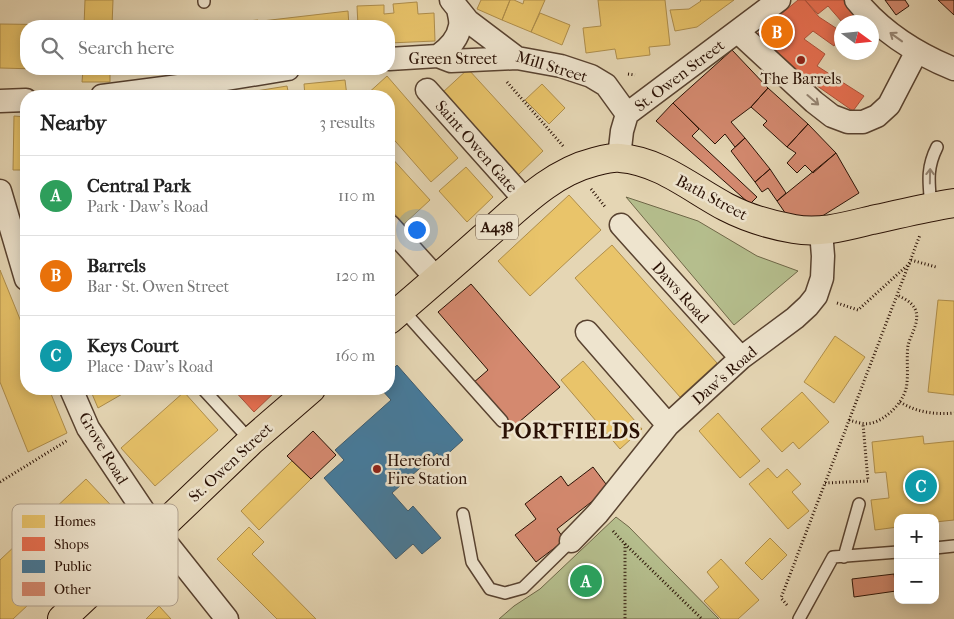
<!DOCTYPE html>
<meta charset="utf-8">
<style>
:root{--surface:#fff;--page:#f6f6f6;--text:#222;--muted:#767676;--line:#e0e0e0;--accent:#0f766e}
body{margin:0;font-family:"IM FELL French Canon",serif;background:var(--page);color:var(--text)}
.controls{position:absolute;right:15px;bottom:15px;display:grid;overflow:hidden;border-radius:10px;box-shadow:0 2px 12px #0003}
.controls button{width:45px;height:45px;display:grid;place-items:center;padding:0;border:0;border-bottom:1px solid var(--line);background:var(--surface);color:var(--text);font:25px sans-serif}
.compass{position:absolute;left:834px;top:15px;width:45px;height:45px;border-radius:50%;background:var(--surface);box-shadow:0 2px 12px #0003;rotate:105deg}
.you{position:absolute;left:416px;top:229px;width:18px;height:18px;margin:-12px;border:4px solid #fff;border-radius:50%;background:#1a73e8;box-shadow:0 0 0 8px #1a73e833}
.badge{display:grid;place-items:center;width:32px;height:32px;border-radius:50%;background:var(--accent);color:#fff;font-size:16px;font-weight:700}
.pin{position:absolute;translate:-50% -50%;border:2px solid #fff;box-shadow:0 1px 5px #0006}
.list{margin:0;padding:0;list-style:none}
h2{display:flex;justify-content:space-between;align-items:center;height:65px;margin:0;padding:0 20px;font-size:21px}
h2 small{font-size:16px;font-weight:400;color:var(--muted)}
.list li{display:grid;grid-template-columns:32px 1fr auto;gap:15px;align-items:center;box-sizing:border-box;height:80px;padding:0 20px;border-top:1px solid var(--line)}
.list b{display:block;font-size:19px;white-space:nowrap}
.list p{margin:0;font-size:16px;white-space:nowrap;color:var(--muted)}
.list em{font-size:16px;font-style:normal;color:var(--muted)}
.icon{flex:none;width:28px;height:28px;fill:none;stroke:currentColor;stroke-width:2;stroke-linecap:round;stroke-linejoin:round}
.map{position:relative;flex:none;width:954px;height:619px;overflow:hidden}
.search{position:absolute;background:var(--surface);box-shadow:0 2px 12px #0003;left:20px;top:20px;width:375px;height:55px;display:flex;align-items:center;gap:12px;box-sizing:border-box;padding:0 18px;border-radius:20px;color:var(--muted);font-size:19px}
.panel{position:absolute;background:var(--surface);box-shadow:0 2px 12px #0003;left:20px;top:90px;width:375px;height:305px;border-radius:20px}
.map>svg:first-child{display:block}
.green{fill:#b5be8d;stroke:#6f6748}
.homes{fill:#e9c46a;stroke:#af8e4b}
.shops{fill:#e76f51;stroke:#ae523a}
.public{fill:#457b9d;stroke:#3d5b6f}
.building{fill:#d4896f;stroke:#291004}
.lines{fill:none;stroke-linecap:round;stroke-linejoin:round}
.service-casing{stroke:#584230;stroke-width:14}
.minor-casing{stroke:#584230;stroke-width:25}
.trunk-casing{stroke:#291004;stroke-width:30}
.path{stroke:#291004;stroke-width:3;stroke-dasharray:1 2.5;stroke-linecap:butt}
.service{stroke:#eee4ce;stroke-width:11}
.minor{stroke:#eee4ce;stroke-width:22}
.trunk{stroke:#e5d6b4;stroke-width:28}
.oneway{stroke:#958573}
.poi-dot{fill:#8f2418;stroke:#eee4ce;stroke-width:2}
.labels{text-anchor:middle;stroke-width:5;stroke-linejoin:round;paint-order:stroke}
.shield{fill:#eee4ce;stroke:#645041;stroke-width:1}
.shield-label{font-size:15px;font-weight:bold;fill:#291004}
.street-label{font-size:16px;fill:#291004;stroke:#eee4ce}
.poi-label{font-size:16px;fill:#291004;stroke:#eee4ce}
.district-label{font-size:21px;font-weight:bold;letter-spacing:1px;fill:#291004;stroke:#eee4ce}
.key{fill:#eee4ce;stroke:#b3a491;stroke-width:1}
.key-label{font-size:14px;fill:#291004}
</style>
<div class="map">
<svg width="954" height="619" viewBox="0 0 954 619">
<rect width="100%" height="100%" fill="#e5d6b4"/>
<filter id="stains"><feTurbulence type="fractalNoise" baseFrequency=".004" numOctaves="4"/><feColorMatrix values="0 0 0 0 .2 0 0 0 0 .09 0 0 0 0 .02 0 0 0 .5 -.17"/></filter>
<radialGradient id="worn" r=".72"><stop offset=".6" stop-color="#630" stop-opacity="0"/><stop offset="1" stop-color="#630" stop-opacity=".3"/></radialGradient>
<path class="green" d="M626,197L698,221L757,256L798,271L734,325Z
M616,517L629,527L719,619H499L514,606L540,589Z"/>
<path class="homes" d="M85,0H113L112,26H84Z
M481,0H510L502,20L477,9Z
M510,0H514L523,4L524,0H545L531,32L502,20Z
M598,0H665L670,45L649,47L650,55L617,59L615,49L586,53L583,28L601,26Z
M700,0H734L697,27L675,31L670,10L689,9L701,1Z
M417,2L418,14L434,13L435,41L389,43V26H358L357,6L384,5V14L394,13L393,4Z
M348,11L349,26H263L262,21Z
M540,13L570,25L562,45L531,32Z
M258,20L259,26H196Z
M0,24L75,25L26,26V69H75V70L0,68Z
M83,69H110V82H82Z
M468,69L543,151L518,175L442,93Z
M387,76L458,158L431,182L389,134V96H365Z
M345,80L347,96H305L304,84Z
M542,84L565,108L549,124L525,100Z
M287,86L289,96H225Z
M14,116L26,117V170H13Z
M389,155L430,200L404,224L389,208Z
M466,167L493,197L467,222L439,191Z
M569,195L601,230L530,296L498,261Z
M612,245L717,363L680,397L575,278Z
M0,270L26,334V389H49L67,433L28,452L0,382Z
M938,300L954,301V395L928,392Z
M835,336L865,357L834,403L804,382Z
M583,361L642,429L620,449L561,380Z
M90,389H131L98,408Z
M184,392L218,430L155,486L121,448Z
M802,392L829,422L799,449L793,442L782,452L761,429Z
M718,413L760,461L740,478L699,431Z
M923,436L924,444L954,441V520L935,522V518H898V527L875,530L871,500L889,498L886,472L875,473L872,442Z
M292,461L311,479L259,530L241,511Z
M768,468L777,478L787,469L801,484L792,492L809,511L788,529L749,484Z
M86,479L122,517L13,619H1L0,618V560Z
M249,527L264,542L252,554L316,619H277L217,559Z
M770,538L787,555L762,580L745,563Z
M721,559L759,600L738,619H721L704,601L719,587L707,572Z
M159,606L171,619H146Z"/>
<path class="shops" d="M798,0H805L819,17L842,32V35L834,46L813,31L804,39L825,54L817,66L864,96L853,111L770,53L755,36Z
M805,0H847L867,22H842L828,6L818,14Z
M233,389H278L254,412Z"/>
<path class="public" d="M397,365L463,440L442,459L437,453L392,493L408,511L413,506L441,538L422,554L413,544L396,559L324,478L344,460L335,450L391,400L381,389H389V373Z"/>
<path class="building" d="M885,0H905L909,6L896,15Z
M938,0H954V15Z
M732,50L768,88L751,107L731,122L745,138L735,147L725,134L715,144L673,103Z
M768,88L808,124L787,147L763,125L767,121L751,107Z
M673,103L699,129L692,136L757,197L750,204L656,121Z
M808,124L836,153L813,173L805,165L797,173L787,163L796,153L787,147Z
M745,138L770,169L755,182L731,151Z
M836,153L859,193L816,220H790L777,201Z
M770,169L786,193L777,201L768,188L762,192L755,182Z
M471,284L560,387L512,428L473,383L488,370L438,312Z
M313,431L336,455L311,479L287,456Z
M593,467L609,488L557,529L565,540L536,562L515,535L536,519L525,504L561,476L568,486Z
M894,574L896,591L854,597L852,579Z"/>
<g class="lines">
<g class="service-casing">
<path id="service" d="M204,2V0
M931,207C929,183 926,169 937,147
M402,309L502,421
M203,389L251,441
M463,514L472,562L490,589L505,593L523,588L571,541
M935,548L954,546
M844,557L859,504
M799,619L833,557L898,552"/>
</g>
<g class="minor-casing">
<path id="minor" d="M451,0L468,21L517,58L561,66L591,76L606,85L627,114
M856,0C881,31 917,54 954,69
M738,32L814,102L832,116L848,122H863L877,116L889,105L917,51
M438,56C448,49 458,39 460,26C461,21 459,14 458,9
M389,59L438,56L451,61L517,58
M427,90L526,201
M102,96L202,83L288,69
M0,101L26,100
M619,157L622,131L627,114L779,0
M0,191L26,279
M621,225L741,358
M389,226L437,279
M587,332L668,425
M71,389L88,428L157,531L227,619
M571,541L598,513L668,425L741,358L795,318L808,306L816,296L822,278L823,256L821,231"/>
</g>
<g class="trunk-casing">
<path id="trunk" d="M389,320C420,293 452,266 483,238C517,209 550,173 594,162C602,160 613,157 620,158C660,161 692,189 726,207C747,218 771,225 794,229C820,234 847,226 872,220C900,214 927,207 954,203
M62,619L100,583L157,531L251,441L311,389"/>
</g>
<path class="path" d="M628,74L635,75
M507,82L564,147
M591,189L606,208
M911,260L936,267
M837,303L858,310L910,263
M900,402C916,412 935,415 954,413
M849,420C856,422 864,425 872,423C887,419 902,403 906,389C909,375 906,360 908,346C910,335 921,321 915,309C912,302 903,298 897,295
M0,482L68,440
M825,483L868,481L863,424
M613,531L625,544V619
M625,544L702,619
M787,605L781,598L920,235"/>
<use href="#service" class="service"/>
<use href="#minor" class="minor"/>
<use href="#trunk" class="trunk"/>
</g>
<defs><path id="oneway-shaft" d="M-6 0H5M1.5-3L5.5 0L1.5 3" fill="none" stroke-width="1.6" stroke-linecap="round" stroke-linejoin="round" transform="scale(1.25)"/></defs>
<g class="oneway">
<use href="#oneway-shaft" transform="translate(896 37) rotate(-144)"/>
<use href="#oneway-shaft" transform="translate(813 100) rotate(41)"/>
<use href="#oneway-shaft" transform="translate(930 176) rotate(-89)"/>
</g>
<g class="poi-dot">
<circle cx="801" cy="60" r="5"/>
<circle cx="377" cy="469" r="5"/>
</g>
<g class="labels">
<rect class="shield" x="476" y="214.5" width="42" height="25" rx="4"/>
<g class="shield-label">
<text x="497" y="232">A438</text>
</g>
<g class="street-label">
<text x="453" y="64">Green Street</text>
<text transform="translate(552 66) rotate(17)" y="6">Mill Street</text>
<text transform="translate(679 75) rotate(-37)" y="6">St. Owen Street</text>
<text transform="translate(477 146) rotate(49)" y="6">Saint Owen Gate</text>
<text transform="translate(712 197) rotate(28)" y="6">Bath Street</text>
<text transform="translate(681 292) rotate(48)" y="6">Daws Road</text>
<text transform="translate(724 375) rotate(-41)" y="6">Daw's Road</text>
<text transform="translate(104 448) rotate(59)" y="6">Grove Road</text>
<text transform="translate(230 462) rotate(-43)" y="6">St. Owen Street</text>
</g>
<g class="poi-label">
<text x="801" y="84">The Barrels</text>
<text x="387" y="466" text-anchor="start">Hereford<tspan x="387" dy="18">Fire Station</tspan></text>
</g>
<g class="district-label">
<text x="571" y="438">PORTFIELDS</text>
</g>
</g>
<rect x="12" y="504" width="166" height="102" rx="8" class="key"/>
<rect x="22" y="515" width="23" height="13" fill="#e9c46a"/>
<rect x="22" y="537" width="23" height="14" fill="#e76f51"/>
<rect x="22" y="560" width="23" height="13" fill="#457b9d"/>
<rect x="22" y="582" width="23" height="14" fill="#d4896f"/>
<g class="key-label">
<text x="54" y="526">Homes</text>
<text x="54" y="549">Shops</text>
<text x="54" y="571">Public</text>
<text x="54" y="594">Other</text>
</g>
<rect width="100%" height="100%" filter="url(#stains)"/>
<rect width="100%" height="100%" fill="url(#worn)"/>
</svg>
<div class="controls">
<button>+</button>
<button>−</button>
</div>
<svg class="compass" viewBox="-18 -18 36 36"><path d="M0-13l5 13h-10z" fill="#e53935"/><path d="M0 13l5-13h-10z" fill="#767676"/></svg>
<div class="you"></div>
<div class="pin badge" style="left:586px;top:581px;background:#2e9e5b">A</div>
<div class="pin badge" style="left:777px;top:32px;background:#e8710a">B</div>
<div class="pin badge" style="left:921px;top:486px;background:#0f9aa8">C</div>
<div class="search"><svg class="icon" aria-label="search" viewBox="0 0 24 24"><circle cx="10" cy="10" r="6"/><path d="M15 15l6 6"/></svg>Search here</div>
<section class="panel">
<h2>Nearby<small>3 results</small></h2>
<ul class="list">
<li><span class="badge" style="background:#2e9e5b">A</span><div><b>Central Park</b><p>Park · Daw's Road</p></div><em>110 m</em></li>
<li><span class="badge" style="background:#e8710a">B</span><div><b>Barrels</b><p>Bar · St. Owen Street</p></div><em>120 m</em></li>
<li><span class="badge" style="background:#0f9aa8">C</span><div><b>Keys Court</b><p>Place · Daw's Road</p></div><em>160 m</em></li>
</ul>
</section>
</div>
